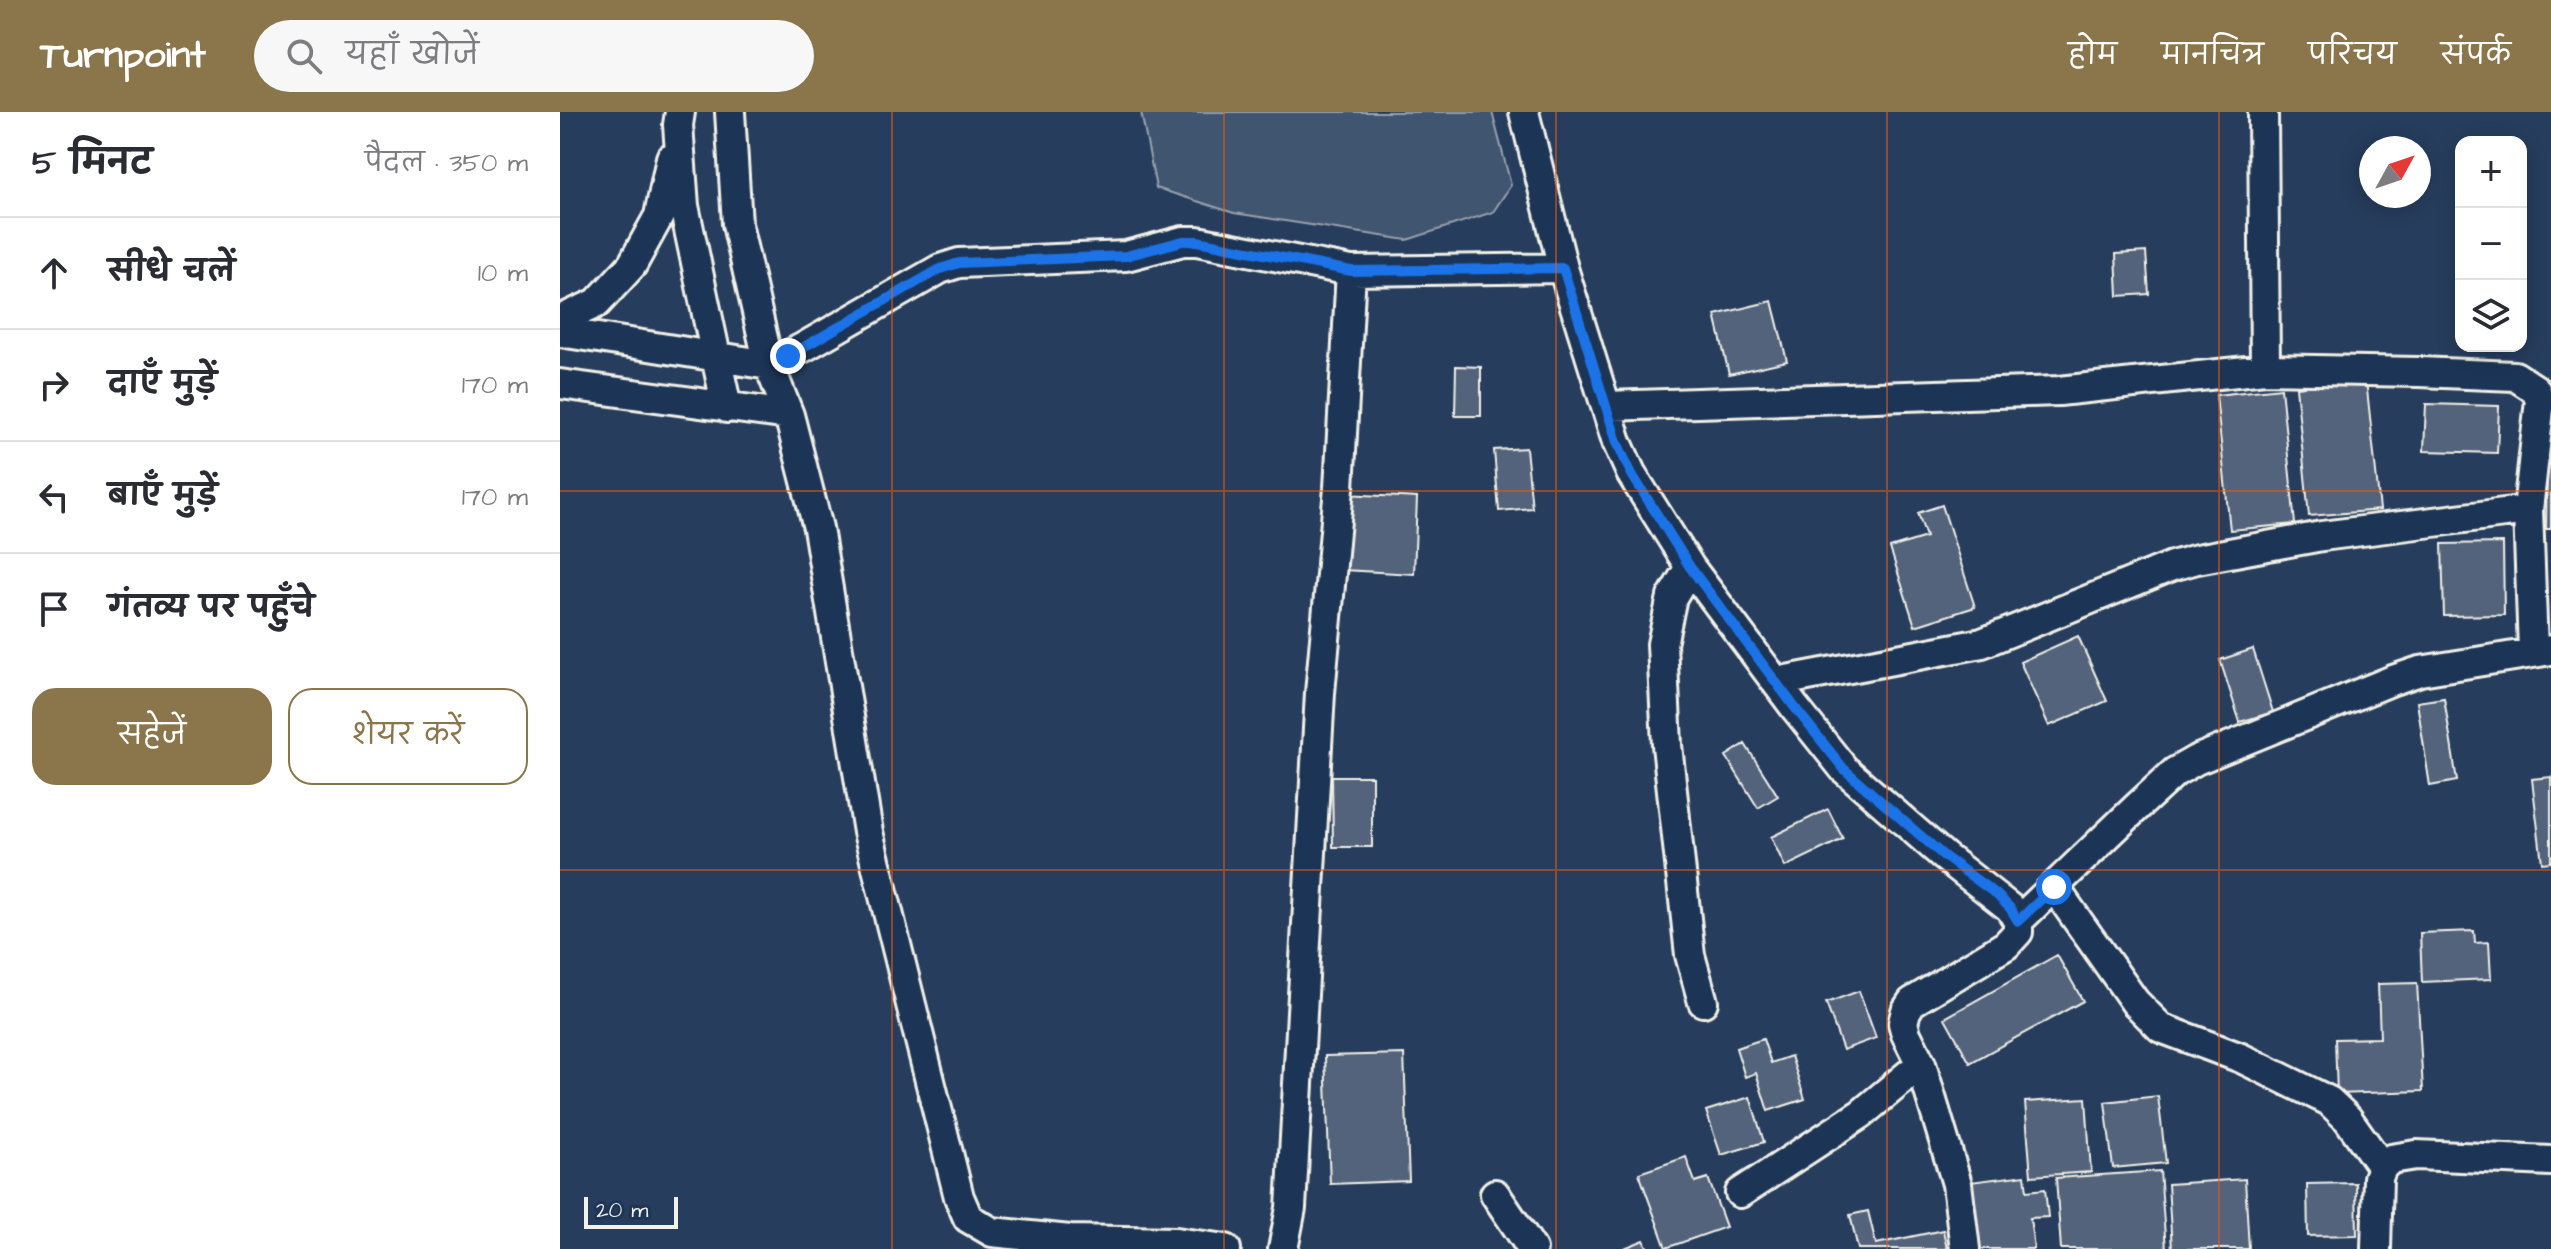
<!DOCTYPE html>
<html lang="hi">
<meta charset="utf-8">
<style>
:root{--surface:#fff;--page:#f7f7f7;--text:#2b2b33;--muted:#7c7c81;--line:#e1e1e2;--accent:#8a764a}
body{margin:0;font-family:"Architects Daughter","Playpen Sans Deva",sans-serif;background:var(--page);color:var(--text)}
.controls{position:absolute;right:24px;top:24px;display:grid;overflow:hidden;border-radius:16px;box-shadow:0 4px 20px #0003}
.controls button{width:72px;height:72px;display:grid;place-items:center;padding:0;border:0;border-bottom:2px solid var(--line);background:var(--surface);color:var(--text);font:40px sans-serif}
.compass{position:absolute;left:1799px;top:24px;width:72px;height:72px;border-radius:50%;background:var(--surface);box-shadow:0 4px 20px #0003;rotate:50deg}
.scale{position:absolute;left:24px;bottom:20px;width:94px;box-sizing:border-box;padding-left:8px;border:4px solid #f4f1e8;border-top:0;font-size:22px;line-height:28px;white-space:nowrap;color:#f4f1e8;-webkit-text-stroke:6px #1d3557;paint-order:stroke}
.stop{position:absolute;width:24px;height:24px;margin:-18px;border:6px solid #1a73e8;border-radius:50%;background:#fff}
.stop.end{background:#1a73e8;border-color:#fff;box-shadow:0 2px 8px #0008}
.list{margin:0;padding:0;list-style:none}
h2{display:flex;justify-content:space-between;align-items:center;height:104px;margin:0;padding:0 32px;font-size:34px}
h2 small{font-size:26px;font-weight:400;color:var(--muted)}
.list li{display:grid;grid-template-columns:52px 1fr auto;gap:24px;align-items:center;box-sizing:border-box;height:112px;padding:0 32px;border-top:2px solid var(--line)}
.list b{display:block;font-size:30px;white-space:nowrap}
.list em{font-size:26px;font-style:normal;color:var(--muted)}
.actions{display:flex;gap:16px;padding:24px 32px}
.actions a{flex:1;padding:18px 0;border:2px solid var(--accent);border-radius:24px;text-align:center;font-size:28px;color:var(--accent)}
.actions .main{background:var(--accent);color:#fff}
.icon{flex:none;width:44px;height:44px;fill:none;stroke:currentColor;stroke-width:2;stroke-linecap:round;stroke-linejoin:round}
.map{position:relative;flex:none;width:1991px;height:1137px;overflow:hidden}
header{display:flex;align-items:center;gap:48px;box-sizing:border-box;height:112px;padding:0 40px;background:var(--accent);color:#fff}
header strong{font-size:38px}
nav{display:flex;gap:44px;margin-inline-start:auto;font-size:28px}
.search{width:560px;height:72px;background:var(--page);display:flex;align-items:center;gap:20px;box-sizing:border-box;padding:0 28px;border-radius:44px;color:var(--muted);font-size:30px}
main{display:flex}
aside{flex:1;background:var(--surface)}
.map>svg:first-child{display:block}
.green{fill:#40546f;stroke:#9aa2ac;stroke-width:2}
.building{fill:#52647b;stroke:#f4f1e8;stroke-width:2}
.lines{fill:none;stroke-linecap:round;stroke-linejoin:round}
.minor-casing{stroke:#f4f1e8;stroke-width:34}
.minor{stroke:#1d3557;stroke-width:28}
.route{stroke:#1a73e8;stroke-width:10}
.grid{fill:none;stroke:#e8590c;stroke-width:2;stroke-opacity:0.55}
</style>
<header>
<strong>Turnpoint</strong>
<div class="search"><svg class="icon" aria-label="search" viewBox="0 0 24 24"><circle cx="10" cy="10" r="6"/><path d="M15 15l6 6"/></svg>यहाँ खोजें</div>
<nav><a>होम</a><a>मानचित्र</a><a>परिचय</a><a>संपर्क</a></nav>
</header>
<main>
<aside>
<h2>5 मिनट<small>पैदल · 350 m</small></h2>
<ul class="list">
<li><svg class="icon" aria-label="ahead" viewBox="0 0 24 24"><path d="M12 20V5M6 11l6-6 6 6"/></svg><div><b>सीधे चलें</b></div><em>10 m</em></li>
<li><svg class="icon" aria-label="right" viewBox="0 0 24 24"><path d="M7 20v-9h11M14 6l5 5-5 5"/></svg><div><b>दाएँ मुड़ें</b></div><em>170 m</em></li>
<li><svg class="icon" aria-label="left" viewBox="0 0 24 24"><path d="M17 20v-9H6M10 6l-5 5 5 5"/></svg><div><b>बाएँ मुड़ें</b></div><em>170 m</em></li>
<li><svg class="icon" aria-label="arrive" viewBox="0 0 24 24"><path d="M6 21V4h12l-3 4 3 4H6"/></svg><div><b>गंतव्य पर पहुँचे</b></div></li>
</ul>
<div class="actions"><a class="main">सहेजें</a><a>शेयर करें</a></div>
</aside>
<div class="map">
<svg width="1991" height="1137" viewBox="0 0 1991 1137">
<rect width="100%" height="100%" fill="#263d5d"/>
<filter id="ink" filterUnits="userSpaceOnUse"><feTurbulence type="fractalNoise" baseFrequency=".0125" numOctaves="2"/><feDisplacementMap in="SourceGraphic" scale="16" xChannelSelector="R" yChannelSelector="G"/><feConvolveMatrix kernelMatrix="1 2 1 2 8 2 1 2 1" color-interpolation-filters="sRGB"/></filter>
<g filter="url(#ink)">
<path class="green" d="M581,0H932L951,73L933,100L847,128L674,101L596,76Z"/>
<path class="building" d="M1586,140L1589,182L1558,184L1556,142Z
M1212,189L1227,249L1169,262L1155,203Z
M896,254L921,255V304H895Z
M1806,268L1820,398L1749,404L1736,275Z
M1721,276L1735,412L1670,418L1656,283Z
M1866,292L1939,294L1937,341L1864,339Z
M966,336L972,396L939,399L934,338Z
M1987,351H1991V417H1986Z
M786,382L857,386L854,462L783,458Z
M1382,393L1415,495L1355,514L1330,436L1366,425L1358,401Z
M1943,431L1944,503L1884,504L1882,432Z
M1518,524L1547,589L1489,614L1460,550Z
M1693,537L1713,600L1680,610L1660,548Z
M1884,586L1897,669L1870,674L1857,590Z
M1185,632L1218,684L1198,696L1166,644Z
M772,664H812V735H773Z
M1991,665V750L1982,751L1972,667Z
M1268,697L1283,727L1225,755L1211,725Z
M1914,819L1915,831L1929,830L1931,867L1862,870L1860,821Z
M1497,843L1523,889L1410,951L1385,906Z
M1857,871L1863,979L1777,982L1775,927L1820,926L1818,872Z
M1299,879L1316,926L1283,938L1266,891Z
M1203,927L1211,951L1231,944L1245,987L1208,999L1196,961L1185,965L1176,936Z
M844,942L849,1069L770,1072L765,944Z
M1598,984L1606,1051L1553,1056L1545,990Z
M1190,985L1204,1030L1161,1043L1146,999Z
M1526,986L1531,1060L1471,1064L1465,990Z
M1126,1045L1135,1070L1148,1066L1166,1115L1106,1136L1079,1061Z
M1600,1059L1606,1137H1501L1496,1066Z
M1465,1063L1467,1079L1485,1077L1488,1105L1470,1106L1474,1137H1417L1410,1070Z
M1685,1067L1689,1137H1612L1608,1072Z
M1796,1071L1797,1123L1748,1124L1747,1072Z
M1308,1099L1316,1132L1383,1118L1387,1137H1298L1290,1103Z
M1084,1128L1088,1137H1062Z"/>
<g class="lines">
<g class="minor-casing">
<path id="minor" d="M120,0L118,13L124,94L167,296
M170,0L177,112L209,253L229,303L258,416L308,720L399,1085L408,1106L432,1120L510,1128L616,1130L666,1137
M964,0L1003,156L1057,330L1071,361L1130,455L1236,597L1284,657L1385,745L1450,796L1458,809V820L1446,833L1352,890L1346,899L1343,911L1346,922L1361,952L1397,1072L1405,1137
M1703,0L1705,257
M0,208L37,191L72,153L99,104L111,46
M0,220L209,253L244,235L380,157L399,151L566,144L623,129H637L791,159
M0,272L229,303
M1046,294L1499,279L1705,257L1859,260L1955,264L1975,277L1980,288L1968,398L1973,539
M1130,455L1112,485L1102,532L1107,633L1130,843L1143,890
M1216,570L1422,531L1612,454L1637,447L1762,424L1968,398
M1494,775L1575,890L1601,916L1681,946L1769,989L1788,1007L1822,1055
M1458,809L1578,694L1615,660L1636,648L1833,568L1860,559L1991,538
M1180,1081L1301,1002L1361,952
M935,1082L972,1137
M723,1137L731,1096L760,581L779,376L791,159L1003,156
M1816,1137L1818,1066L1822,1055L1831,1047L1856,1043L1991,1049"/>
</g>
<use href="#minor" class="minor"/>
</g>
</g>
<g class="lines" filter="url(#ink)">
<path class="route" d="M228,244L380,157L399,151L566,144L623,129H637L791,159L1003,156L1057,330L1071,361L1130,455L1236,597L1284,657L1385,745L1436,782L1450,796L1458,809L1494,775"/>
</g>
<path class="grid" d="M332,0V1137M664,0V1137M996,0V1137M1327,0V1137M1659,0V1137M0,379H1991M0,758H1991"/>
</svg>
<div class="controls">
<button>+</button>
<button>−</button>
<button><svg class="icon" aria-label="layers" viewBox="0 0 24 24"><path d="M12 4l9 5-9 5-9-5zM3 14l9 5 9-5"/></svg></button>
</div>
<svg class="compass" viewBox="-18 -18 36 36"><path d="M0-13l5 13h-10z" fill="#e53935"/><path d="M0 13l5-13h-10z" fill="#7c7c81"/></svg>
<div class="scale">20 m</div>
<div class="stop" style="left:1494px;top:775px"></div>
<div class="stop end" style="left:228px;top:244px"></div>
</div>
</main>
